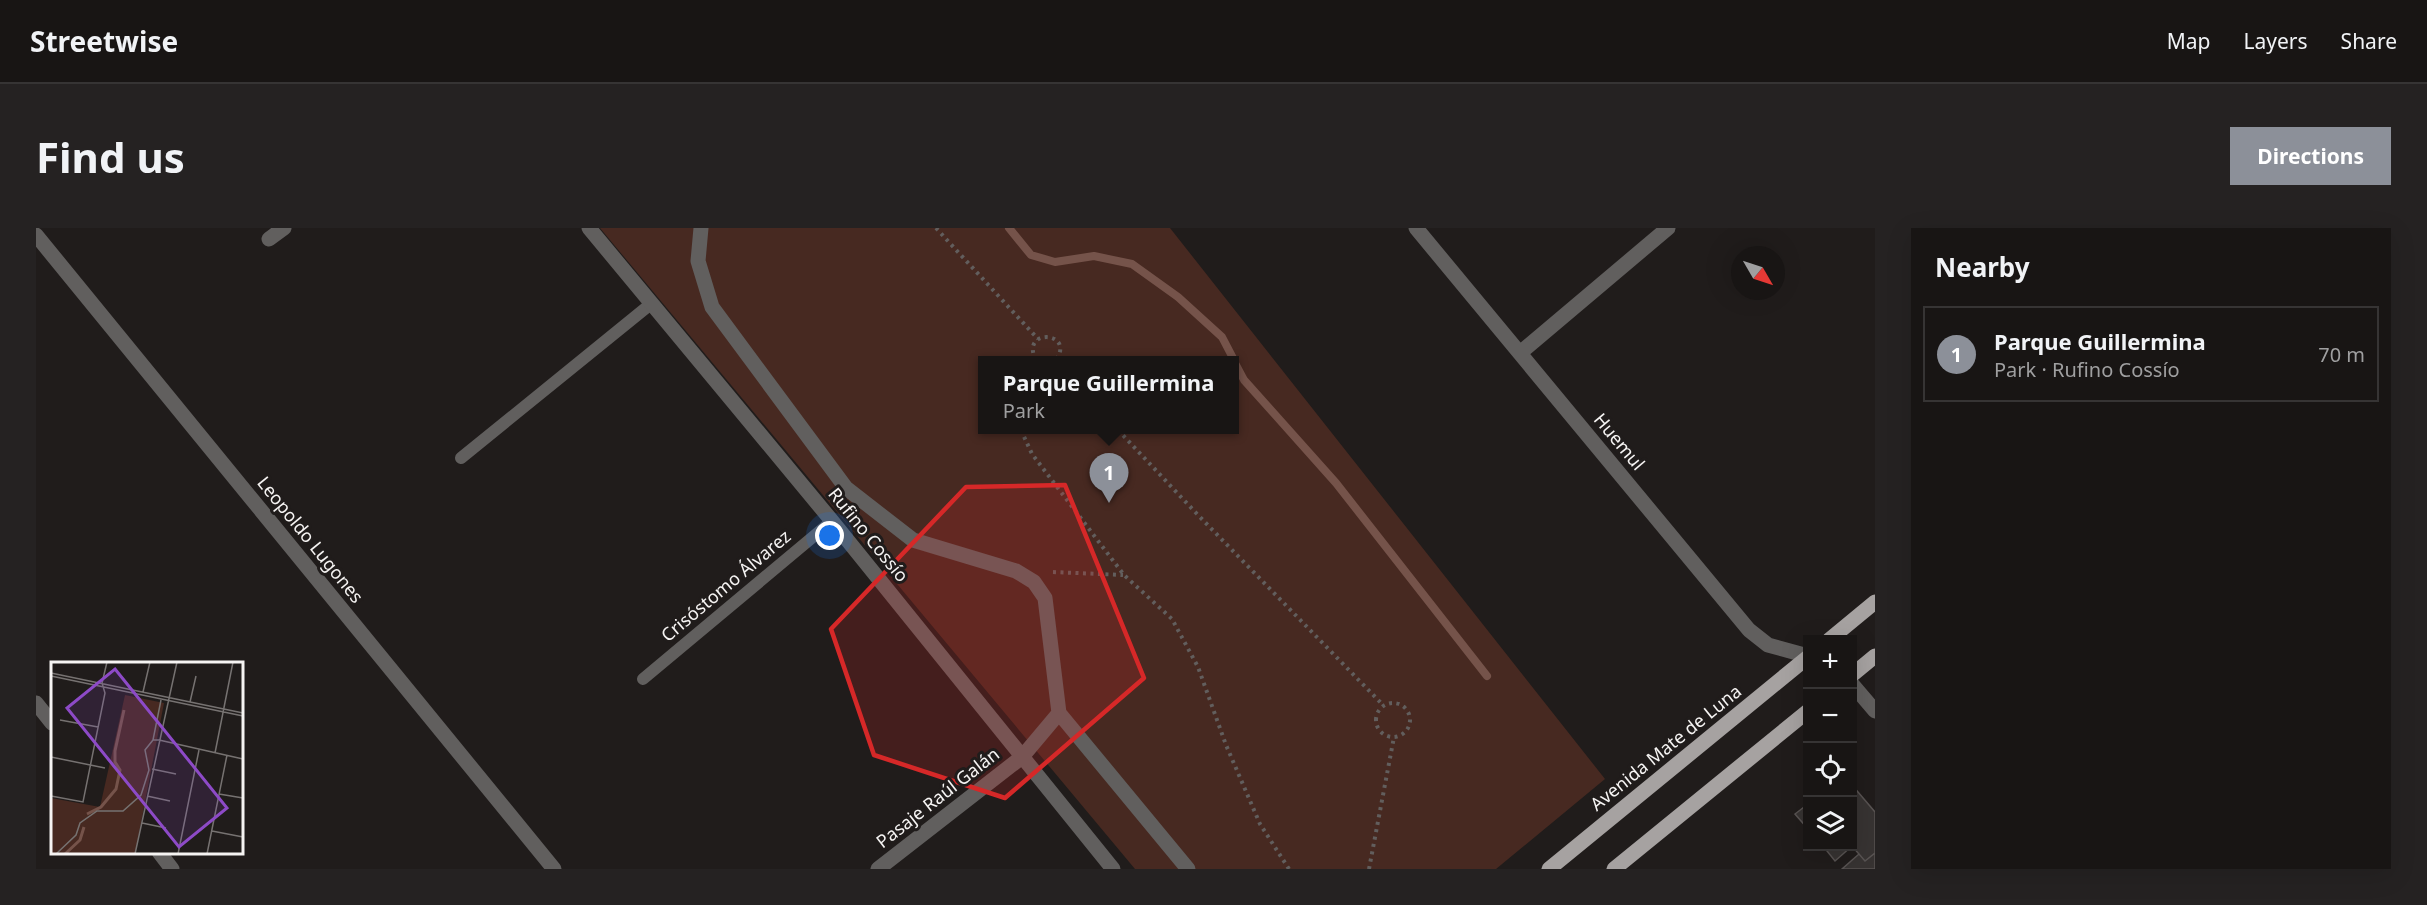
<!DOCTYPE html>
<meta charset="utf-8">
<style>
:root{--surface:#181514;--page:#252222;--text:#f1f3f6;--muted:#9f9fa0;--line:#363434;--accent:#8c9099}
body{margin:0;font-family:"Noto Sans",sans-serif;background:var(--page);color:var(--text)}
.controls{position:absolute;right:18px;bottom:18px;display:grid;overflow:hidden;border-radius:0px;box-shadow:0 6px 24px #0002}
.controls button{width:54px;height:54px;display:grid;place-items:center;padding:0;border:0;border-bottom:2px solid var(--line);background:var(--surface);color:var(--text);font:30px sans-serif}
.compass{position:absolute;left:1695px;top:18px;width:54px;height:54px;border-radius:50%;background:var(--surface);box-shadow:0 6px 24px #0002;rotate:129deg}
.you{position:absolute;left:794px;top:308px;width:21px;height:21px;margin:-15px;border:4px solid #fff;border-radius:50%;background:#1a73e8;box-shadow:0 0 0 9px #1a73e833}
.badge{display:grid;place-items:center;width:39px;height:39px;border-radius:50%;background:var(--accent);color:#fff;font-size:20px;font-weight:700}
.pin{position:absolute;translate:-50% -50px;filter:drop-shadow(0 2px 3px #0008)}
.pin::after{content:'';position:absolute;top:32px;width:21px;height:18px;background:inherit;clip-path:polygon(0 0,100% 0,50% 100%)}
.popup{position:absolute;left:942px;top:128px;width:261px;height:78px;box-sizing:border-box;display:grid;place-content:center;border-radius:0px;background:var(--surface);filter:drop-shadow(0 2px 4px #0005);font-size:20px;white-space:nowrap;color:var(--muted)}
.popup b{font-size:22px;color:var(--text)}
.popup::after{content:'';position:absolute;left:50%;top:100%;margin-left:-12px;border:12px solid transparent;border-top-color:var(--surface)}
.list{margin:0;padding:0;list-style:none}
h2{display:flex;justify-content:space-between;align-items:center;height:78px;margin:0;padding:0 24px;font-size:26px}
h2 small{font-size:20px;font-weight:400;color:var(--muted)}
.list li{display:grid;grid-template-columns:39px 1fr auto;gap:18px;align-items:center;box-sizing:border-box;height:96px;margin:0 12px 12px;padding:0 12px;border:2px solid var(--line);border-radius:0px}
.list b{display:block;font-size:22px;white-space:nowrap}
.list p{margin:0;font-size:20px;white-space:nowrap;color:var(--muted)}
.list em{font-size:20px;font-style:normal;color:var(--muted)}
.icon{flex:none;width:33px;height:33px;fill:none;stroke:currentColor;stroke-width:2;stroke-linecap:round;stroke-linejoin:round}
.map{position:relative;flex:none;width:1839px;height:641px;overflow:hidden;border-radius:0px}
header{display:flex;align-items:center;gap:36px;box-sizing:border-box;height:84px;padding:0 30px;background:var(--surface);border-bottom:2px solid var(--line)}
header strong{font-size:28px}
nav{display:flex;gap:33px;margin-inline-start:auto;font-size:21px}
.intro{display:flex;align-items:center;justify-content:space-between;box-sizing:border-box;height:144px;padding:0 36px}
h1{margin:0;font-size:42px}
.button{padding:15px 27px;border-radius:0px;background:var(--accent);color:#fff;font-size:21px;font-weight:700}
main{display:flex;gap:36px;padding:0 36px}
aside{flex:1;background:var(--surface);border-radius:0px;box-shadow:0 6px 24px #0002}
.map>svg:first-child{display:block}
.green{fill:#472921;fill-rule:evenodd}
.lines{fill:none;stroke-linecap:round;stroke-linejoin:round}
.stream{stroke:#75534a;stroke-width:8}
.building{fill:#373332;stroke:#585352;stroke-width:1.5}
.path{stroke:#625e5d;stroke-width:4;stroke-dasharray:3 4.5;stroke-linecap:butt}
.lane{stroke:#615f5e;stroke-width:12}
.street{stroke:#615f5e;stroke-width:15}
.primary{stroke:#a6a2a1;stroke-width:15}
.marked{fill:#d62828;fill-opacity:0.2;stroke:#d62828;stroke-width:4.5;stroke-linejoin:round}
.labels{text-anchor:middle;stroke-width:6;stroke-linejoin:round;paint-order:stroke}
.street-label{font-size:18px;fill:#f6f4f3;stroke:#201c1b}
.inset-river{fill:none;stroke:#75534a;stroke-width:3}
.inset-road{fill:none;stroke:#767271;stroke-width:1.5}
.view{fill:#8d4ac7;fill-opacity:0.15;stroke:#8d4ac7;stroke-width:3}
.inset-edge{fill:none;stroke:#f6f4f3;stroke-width:3}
</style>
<header>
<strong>Streetwise</strong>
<nav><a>Map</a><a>Layers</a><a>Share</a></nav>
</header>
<div class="intro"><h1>Find us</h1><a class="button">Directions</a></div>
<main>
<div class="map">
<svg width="1839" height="641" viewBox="0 0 1839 641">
<rect width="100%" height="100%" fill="#201c1b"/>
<path class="green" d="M564,0H1134L1569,551L1460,641H1099ZM947,132H1199V202H947Z"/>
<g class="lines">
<path class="stream" d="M973,0L995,27L1019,34L1058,28L1096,36L1142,69L1186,109L1198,132
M1199,135L1208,152L1300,255L1451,448"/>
</g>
<path class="building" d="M1816,557L1839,584V625L1829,633L1816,618Z
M1772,576V601L1759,586Z
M1787,618H1816L1799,633Z
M1839,625V641H1806L1823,626L1829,633Z"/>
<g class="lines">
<path class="path" d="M900,0L1002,111
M1000,132C983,100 1040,103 1020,132
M985,202L996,226L1088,347L1136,391L1162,439L1190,517L1224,596L1253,641
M1082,202L1161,286L1347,477
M1017,344L1087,347
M1340 492a17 17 0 1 1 34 0a17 17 0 1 1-34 0Z
M1333,641L1358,509"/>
<path class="lane" d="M425,230L616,75
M607,451L796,293"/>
<path class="street" d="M553,0L796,293L1077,641
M665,0L662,33L676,79L810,260L877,312L980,343L998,354L1009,370L1023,485L986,529L842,641
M1380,0L1713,402L1732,417L1772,428
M0,7L518,641
M233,11L248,0
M1484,125L1632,0
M1816,456L1839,483
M0,475L16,495
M1023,485L1152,641
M123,624L136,641"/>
<path class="primary" d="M1793,412L1839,374
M1816,447L1839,428
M1513,641L1772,429
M1578,641L1772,483"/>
</g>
<path class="marked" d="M1029,257L1108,450L969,570L838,527L795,401L930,259Z"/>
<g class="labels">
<g class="street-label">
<text transform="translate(1583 214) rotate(50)" y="6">Huemul</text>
<text transform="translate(832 307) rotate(51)" y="6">Rufino Cossío</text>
<text transform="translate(274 312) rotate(51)" y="6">Leopoldo Lugones</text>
<text transform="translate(690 358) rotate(-40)" y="6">Crisóstomo Álvarez</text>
<text transform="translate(1630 520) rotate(-39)" y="6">Avenida Mate de Luna</text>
<text transform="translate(902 570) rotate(-38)" y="6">Pasaje Raúl Galán</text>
</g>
</g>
<g transform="translate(15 434)">
<rect width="192" height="192" fill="#201c1b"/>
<path d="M74,33L113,41L84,192H0V136L49,145Z" fill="#472921"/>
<path class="inset-river" d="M36,152L50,145L65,127L69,108L64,100V89L73,48M14,192L29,178L33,165"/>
<path class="inset-road" d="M0,11L192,51M0,14L192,54M92,30L99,0M139,40L145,14M9,58L47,65M102,78L110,38M108,78L192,97M164,91L182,0M0,95L54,106M101,107L125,112M168,132L192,136M0,134L32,140L54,31L51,21L56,0M96,134L119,139M91,161L115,166M161,169L192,175M5,192L25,173L29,161L46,149H72L90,133L98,108L94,88L102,78H108M84,192L126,0M127,192L148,88M156,192L176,93"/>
<path class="view" d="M64,7L176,146L128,185L16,46Z"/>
<rect width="192" height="192" class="inset-edge"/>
</g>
</svg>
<div class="controls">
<button>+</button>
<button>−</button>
<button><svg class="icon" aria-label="locate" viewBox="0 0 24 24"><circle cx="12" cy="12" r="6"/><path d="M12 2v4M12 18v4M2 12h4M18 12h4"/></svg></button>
<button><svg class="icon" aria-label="layers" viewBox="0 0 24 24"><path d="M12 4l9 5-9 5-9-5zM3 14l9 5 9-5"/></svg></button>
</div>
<svg class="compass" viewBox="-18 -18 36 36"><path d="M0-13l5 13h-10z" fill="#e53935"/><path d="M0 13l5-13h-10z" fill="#9f9fa0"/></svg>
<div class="you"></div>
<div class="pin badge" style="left:1073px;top:275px">1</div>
<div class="popup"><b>Parque Guillermina</b>Park</div>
</div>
<aside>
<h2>Nearby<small></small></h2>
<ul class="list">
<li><span class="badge">1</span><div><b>Parque Guillermina</b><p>Park · Rufino Cossío</p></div><em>70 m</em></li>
</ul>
</aside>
</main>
